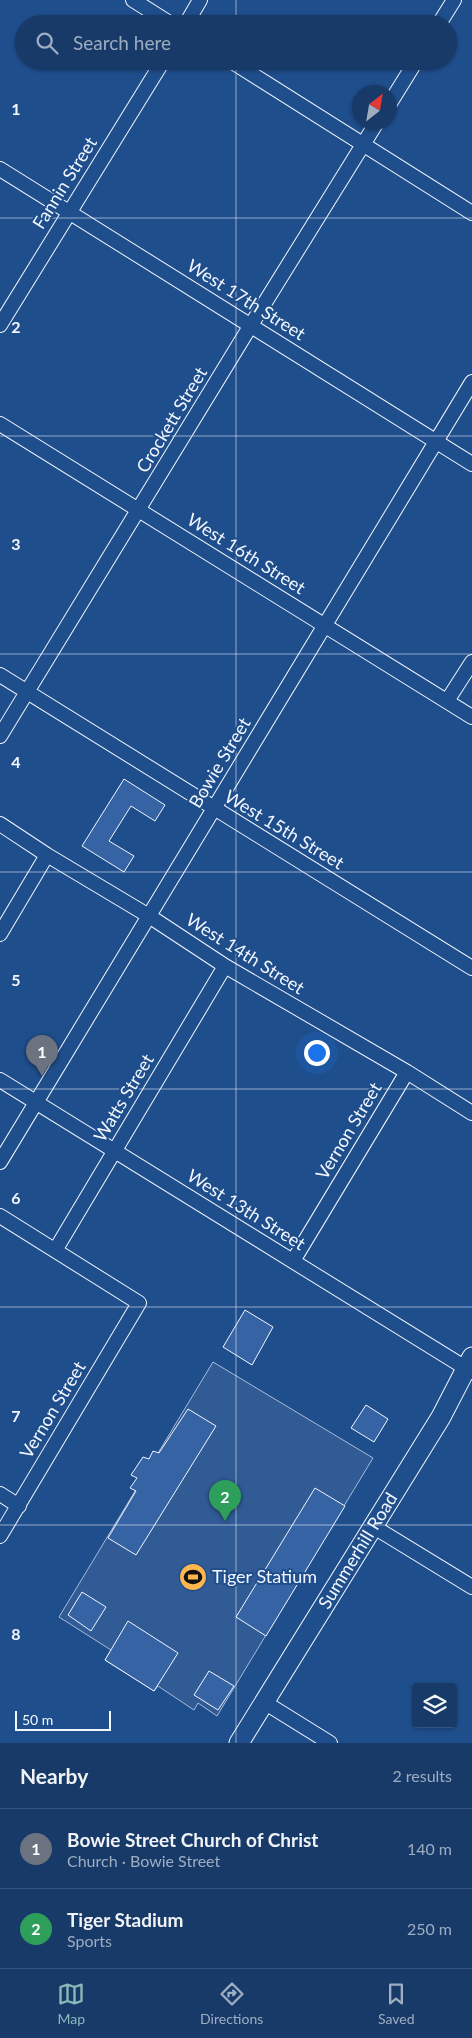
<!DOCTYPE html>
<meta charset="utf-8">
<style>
:root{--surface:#173a69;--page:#244571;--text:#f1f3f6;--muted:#9eadc0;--line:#36547d;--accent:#8bbbb9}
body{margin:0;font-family:Lato,sans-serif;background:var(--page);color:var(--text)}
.controls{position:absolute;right:15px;bottom:15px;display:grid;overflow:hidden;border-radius:5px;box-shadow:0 1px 4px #0004}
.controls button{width:45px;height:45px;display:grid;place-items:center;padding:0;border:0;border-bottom:1px solid var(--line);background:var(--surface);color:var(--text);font:25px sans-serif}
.compass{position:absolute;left:352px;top:85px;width:45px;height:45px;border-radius:50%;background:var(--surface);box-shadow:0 1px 4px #0004;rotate:31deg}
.scale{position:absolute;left:15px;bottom:12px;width:96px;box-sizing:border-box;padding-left:5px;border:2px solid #f2f6ff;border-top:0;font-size:14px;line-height:18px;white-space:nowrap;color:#f2f6ff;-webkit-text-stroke:4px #1f4e8c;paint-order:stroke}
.you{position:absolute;left:316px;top:1052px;width:18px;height:18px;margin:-12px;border:4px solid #fff;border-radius:50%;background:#1a73e8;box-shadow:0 0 0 8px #1a73e833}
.badge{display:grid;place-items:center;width:32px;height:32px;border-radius:50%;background:var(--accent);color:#fff;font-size:16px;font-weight:700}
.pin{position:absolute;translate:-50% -41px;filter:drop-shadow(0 1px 2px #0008)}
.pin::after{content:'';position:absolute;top:26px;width:18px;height:15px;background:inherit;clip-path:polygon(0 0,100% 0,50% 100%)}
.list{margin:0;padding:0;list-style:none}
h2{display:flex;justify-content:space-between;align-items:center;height:65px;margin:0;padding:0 20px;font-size:21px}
h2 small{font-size:16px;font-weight:400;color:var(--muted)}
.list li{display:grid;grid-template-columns:32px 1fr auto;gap:15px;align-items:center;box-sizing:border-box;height:80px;padding:0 20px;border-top:1px solid var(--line)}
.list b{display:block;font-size:19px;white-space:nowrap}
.list p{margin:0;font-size:16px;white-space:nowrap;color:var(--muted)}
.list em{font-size:16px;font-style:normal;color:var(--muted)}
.icon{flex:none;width:28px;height:28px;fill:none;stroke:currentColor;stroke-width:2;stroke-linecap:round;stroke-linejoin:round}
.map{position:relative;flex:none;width:472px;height:1743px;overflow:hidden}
.search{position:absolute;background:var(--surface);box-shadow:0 1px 4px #0004;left:15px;right:15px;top:15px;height:55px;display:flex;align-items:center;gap:12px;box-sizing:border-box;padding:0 18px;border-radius:28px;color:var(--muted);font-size:19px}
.sheet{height:225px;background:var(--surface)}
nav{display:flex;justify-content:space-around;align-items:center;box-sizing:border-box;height:70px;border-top:1px solid var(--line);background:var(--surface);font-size:14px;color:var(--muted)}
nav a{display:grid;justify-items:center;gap:2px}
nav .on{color:var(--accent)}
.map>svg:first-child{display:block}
.built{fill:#305b95;stroke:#a8bbd7}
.building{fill:#3563a3;stroke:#f2f6ff}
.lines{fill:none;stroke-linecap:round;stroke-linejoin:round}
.minor-casing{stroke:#f2f6ff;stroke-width:16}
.major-casing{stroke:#f2f6ff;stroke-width:21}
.minor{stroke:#1f4e8c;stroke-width:14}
.major{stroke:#1f4e8c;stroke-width:19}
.grid{fill:none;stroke:#f2f6ff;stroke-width:1;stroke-opacity:0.55}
.labels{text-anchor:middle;stroke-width:4;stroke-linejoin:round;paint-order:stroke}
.street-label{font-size:18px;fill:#f2f6ff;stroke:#1f4e8c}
.poi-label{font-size:18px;fill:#f2f6ff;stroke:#1f4e8c;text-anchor:start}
.grid-label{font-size:16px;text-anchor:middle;font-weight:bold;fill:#f2f6ff;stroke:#1f4e8c;stroke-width:4;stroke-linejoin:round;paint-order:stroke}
</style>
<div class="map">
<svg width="472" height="1743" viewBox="0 0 472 1743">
<rect width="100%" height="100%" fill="#1f4e8c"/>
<path class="built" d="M213,1362L373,1458L217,1716L198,1703L194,1710L158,1686L154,1691L105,1660L111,1650L59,1617Z"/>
<path class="building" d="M124,779L165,805L155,821L131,806L109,841L134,856L124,872L82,846Z
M245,1310L273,1327L252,1365L223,1347Z
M366,1405L388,1419L374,1442L351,1428Z
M188,1409L216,1426L136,1555L108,1538L136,1491L130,1488L137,1478L131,1475L143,1457L149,1459L153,1451L159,1453Z
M315,1488L345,1506L266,1636L236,1617Z
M82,1592L106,1607L91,1631L68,1615Z
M128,1621L178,1653L154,1691L105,1660Z
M209,1671L234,1686L218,1710L194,1695Z"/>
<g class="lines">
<g class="minor-casing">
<path id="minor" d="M133,0L171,24
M186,24L200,0
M439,24L454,0
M231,61L472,213
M390,103L416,61
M0,169L472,464
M0,325L163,61
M0,424L472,717
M0,675L472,968
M447,701L472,662
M0,736L251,325L377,122
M0,824L47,855L149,916L225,966L407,1072L472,1113
M0,934L47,855
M0,1080L472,1372
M0,1162L472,382
M0,1216L139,1303L0,1536
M56,1249L225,966
M293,1261L407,1072
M0,1494L19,1506
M374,1527L472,1587
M264,1702L330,1743"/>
</g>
<g class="major-casing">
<g id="major">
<path id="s1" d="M239,1743L441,1417L472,1357"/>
</g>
</g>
<use href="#minor" class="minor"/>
<use href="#major" class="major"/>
</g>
<path class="grid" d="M236,0V24M236,61V1743M0,218H472M0,436H472M0,654H472M0,872H472M0,1089H472M0,1307H472M0,1525H472"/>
<defs>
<g id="stadium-disc" transform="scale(1.4375)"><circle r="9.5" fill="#ffb74d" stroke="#1f4e8c"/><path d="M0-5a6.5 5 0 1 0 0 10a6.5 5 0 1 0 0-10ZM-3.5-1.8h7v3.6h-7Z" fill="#111"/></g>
</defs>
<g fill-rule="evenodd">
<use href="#stadium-disc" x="193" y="1577"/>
</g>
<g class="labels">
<g class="street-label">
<text transform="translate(65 183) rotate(-58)" y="6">Fannin Street</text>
<text transform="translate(246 300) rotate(32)" y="6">West 17th Street</text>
<text transform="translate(172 420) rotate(-59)" y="6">Crockett Street</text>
<text transform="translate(246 554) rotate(32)" y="6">West 16th Street</text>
<text transform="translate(220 763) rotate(-59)" y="6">Bowie Street</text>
<text transform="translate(284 830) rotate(31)" y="6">West 15th Street</text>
<text transform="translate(245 954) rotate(32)" y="6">West 14th Street</text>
<text transform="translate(124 1098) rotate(-59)" y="6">Watts Street</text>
<text transform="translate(349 1131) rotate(-59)" y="6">Vernon Street</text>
<text transform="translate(246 1210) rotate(32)" y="6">West 13th Street</text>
<text transform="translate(53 1410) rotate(-59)" y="6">Vernon Street</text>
<text dy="6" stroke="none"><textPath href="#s1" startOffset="226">Summerhill Road</textPath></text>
</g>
<g class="poi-label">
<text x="212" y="1583">Tiger Statium</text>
</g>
</g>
<g class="grid-label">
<text x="16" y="115">1</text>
<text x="16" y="333">2</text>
<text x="16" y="550">3</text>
<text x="16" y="768">4</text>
<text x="16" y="986">5</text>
<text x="16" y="1204">6</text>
<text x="16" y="1422">7</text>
<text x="16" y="1640">8</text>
</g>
</svg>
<div class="controls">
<button><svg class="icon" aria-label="layers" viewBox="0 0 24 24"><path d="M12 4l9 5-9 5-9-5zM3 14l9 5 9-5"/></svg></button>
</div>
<svg class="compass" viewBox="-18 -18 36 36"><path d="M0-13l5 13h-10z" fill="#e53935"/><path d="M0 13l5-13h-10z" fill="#9eadc0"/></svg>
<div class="scale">50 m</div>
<div class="you"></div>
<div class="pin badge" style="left:42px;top:1076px;background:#6b7280">1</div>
<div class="pin badge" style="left:225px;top:1521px;background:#2e9e5b">2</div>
<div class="search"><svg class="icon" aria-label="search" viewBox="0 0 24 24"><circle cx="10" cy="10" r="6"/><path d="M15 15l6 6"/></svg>Search here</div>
</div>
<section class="sheet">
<h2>Nearby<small>2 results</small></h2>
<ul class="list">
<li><span class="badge" style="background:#6b7280">1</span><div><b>Bowie Street Church of Christ</b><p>Church · Bowie Street</p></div><em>140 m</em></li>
<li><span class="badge" style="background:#2e9e5b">2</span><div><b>Tiger Stadium</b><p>Sports</p></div><em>250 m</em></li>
</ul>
</section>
<nav>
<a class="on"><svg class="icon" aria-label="map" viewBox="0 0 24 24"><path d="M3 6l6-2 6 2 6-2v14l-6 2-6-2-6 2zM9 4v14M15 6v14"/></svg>Map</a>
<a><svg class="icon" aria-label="directions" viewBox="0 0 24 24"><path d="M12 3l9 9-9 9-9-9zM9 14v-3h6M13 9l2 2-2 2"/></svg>Directions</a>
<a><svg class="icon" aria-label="saved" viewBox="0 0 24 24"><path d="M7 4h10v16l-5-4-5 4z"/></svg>Saved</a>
</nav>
